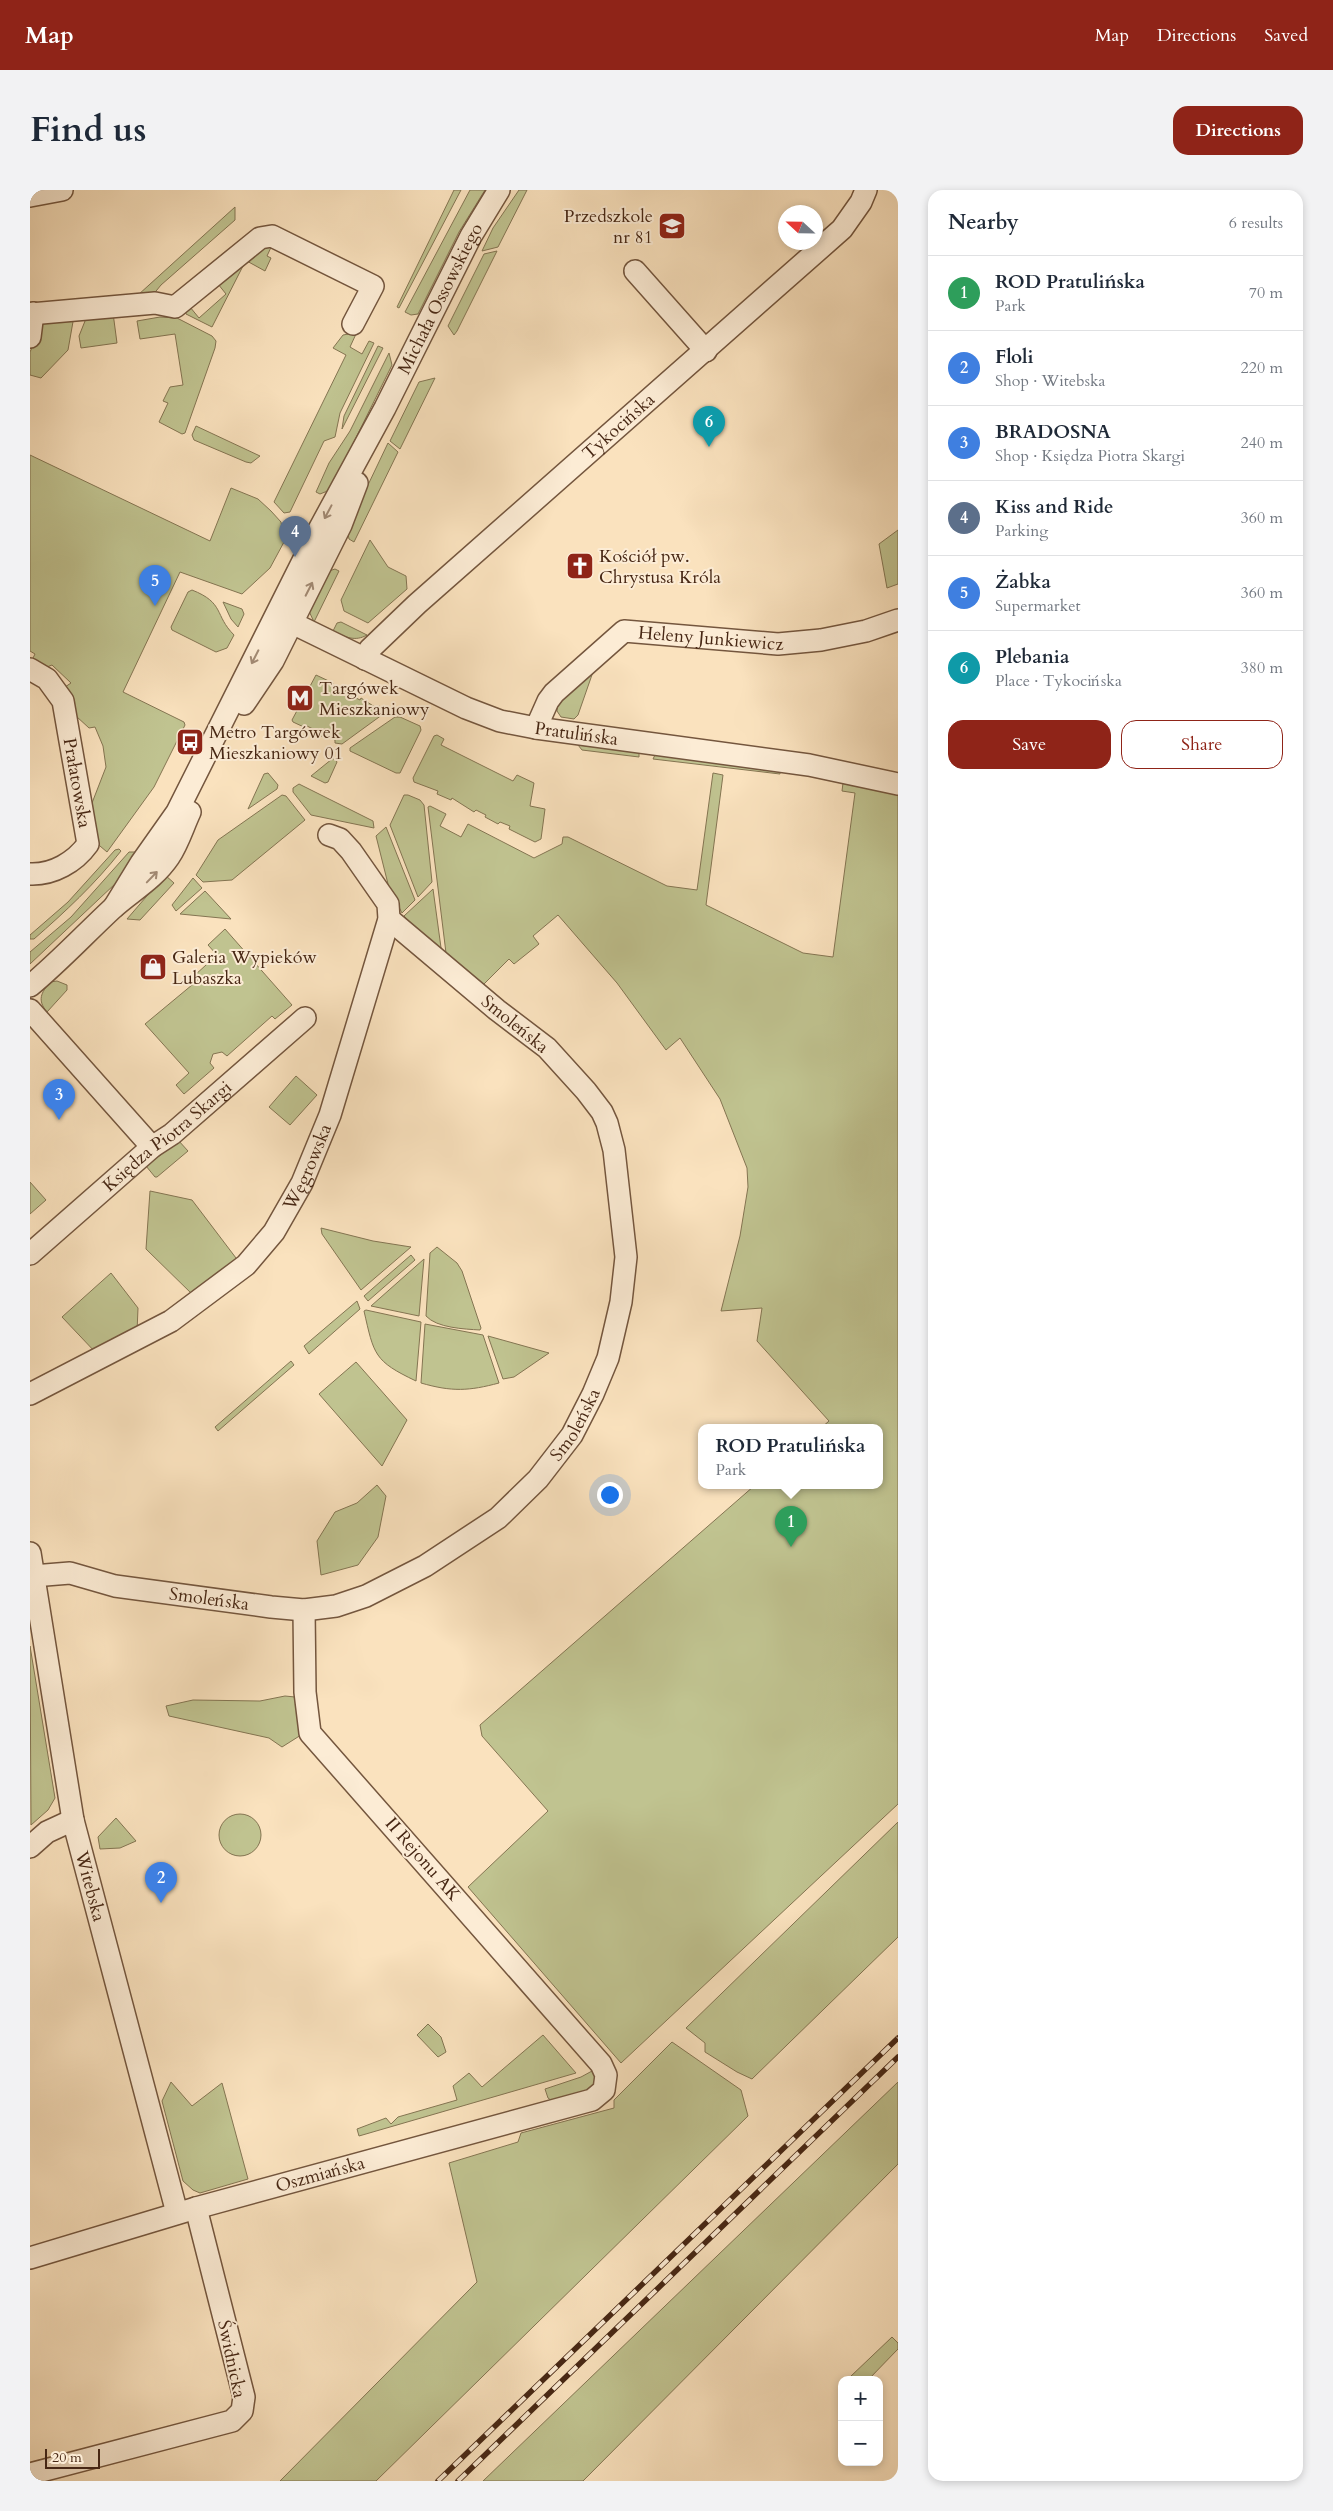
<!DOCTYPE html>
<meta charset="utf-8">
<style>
:root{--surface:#fff;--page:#f2f2f3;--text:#1f2937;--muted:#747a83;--line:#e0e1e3;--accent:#8f2418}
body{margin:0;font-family:Cardo,serif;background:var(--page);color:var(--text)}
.controls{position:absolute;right:15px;bottom:15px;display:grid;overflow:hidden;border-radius:10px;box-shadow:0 2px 8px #0003}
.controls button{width:45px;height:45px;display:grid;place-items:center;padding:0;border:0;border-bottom:1px solid var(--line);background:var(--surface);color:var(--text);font:25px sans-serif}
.compass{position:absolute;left:748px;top:15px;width:45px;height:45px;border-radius:50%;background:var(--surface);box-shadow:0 2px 8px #0003;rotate:292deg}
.scale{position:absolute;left:15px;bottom:12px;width:55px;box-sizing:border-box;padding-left:5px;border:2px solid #472714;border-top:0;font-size:14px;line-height:18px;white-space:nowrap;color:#472714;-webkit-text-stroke:4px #fcecd5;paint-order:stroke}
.you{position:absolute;left:579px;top:1304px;width:18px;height:18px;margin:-12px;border:4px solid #fff;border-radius:50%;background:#1a73e8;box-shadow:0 0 0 8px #1a73e833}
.badge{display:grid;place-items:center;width:32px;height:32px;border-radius:50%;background:var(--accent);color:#fff;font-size:16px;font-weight:700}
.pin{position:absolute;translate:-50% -41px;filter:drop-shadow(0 1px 2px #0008)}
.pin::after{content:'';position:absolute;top:26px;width:18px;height:15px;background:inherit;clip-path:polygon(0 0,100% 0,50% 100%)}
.popup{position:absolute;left:668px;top:1234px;width:185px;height:65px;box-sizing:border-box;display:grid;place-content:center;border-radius:10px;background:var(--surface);filter:drop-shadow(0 1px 4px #0005);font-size:16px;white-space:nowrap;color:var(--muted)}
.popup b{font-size:19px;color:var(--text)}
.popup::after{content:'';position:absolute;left:50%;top:100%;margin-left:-10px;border:10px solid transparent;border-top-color:var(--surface)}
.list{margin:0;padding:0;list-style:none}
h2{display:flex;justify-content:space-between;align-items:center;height:65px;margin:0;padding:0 20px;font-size:21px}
h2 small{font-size:16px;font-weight:400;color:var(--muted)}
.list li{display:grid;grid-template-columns:32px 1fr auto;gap:15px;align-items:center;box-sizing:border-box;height:75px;padding:0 20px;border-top:1px solid var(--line)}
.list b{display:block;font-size:19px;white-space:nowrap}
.list p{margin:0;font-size:16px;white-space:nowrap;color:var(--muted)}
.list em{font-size:16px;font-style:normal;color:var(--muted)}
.actions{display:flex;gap:10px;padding:15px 20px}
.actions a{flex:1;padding:11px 0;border:1px solid var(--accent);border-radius:15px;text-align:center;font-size:18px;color:var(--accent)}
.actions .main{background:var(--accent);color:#fff}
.map{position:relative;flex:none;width:868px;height:2291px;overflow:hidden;border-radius:15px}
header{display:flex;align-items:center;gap:30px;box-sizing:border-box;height:70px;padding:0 25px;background:var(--accent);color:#fff}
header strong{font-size:24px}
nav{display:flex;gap:28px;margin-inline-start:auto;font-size:18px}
.intro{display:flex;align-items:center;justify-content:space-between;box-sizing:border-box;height:120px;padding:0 30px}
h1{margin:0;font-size:35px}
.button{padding:12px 22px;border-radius:15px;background:var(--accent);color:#fff;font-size:18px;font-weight:700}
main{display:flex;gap:30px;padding:0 30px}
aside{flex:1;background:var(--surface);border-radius:15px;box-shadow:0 2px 8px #0003}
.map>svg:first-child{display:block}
.green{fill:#c0c390;stroke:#847552}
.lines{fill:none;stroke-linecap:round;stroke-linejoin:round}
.minor-casing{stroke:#74563e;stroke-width:24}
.minor{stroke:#fcecd5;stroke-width:21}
.rail-casing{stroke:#472714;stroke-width:5.5}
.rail{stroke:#fcecd5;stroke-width:4;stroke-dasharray:11;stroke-linecap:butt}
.oneway{stroke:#a28a74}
.labels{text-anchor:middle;stroke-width:4;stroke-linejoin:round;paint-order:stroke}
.poi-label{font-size:18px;fill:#472714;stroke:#fcecd5;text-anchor:start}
.street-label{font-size:18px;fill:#472714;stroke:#fcecd5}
</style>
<header>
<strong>Map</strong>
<nav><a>Map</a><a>Directions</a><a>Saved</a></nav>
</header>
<div class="intro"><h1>Find us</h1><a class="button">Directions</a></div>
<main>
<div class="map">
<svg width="868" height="2291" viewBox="0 0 868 2291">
<rect width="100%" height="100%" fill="#fae2be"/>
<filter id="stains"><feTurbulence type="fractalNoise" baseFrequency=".004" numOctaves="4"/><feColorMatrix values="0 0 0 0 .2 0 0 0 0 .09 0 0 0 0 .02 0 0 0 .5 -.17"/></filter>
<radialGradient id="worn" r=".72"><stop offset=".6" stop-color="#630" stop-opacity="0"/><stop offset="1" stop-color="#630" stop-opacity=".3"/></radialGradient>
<path class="green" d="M424,0H431L369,118L367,117Z
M440,0H455L429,42L388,124L381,125L375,122Z
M489,0H497L468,57L452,61L463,38Z
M205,17V30L131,95L122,106L108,105Z
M243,53L237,66L241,68L235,81L215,70L229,57Z
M467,61L427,141L424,145L418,136L454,64Z
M214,74L182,137L156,124L155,120L160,117L169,128L196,104L188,94Z
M83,123L87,153L51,158L49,146L57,126Z
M44,126L38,160L11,188L0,185V162L13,133Z
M130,127L147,128L182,146L186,151L185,158L155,243L152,244L129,232L138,213L133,211L140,197L153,195L145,144L110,149L107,131Z
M324,143L326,144L320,157L332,164L339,151L344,153L310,223L305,247L294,251L260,322L254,323L244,312L316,165L303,158L313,145Z
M348,156L353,158L312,239L314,226Z
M359,163L362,175L300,300L290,304L286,302L299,273L320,241Z
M405,188L370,259L360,251L389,192Z
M166,236L230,266L221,273L216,272L164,250L162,245Z
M358,253L368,262L324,352L319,349L317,339Z
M0,265L180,351L201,298L228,309L241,321L251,332L254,352L240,378L212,404L150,382L93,502L154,532L155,535L124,597L77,662L63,650L64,629L62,613L76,577L73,556L65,537L59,538L46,526L35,497L41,493L22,475L12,479L2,470L5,464L0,461Z
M868,340V394L857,398L849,354Z
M340,350L358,377L376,386L377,399L338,433L314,421L311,410Z
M305,379L309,381L284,432L278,419L296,382Z
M162,400C195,413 184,425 204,445L197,458L186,462L142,440L141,437L158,402Z
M193,412L212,419L214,424L208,437L201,429Z
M311,432L337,445C325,452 315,447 303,441L307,433Z
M564,479L548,525L544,529L531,527L527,521L528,508Z
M286,485L303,493L302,496L321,503L320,505L330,510L331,508L348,519L349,516L356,520V522L312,554L305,553V550L295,545L294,547L286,544L287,541L277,536L276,538L263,532L262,530Z
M365,527H370L390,536L391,540L370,583H366L320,561V558Z
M407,545L414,549L411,555L483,591L487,585L504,593L500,616L515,619L511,649L505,652L479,639L480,636L470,632L468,634L455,627L456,625L446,620L444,622L422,608L421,610L407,604L408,601L384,592L383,588L404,546Z
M548,555L609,562V567L552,560Z
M625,565L750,581V584L623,569Z
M302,569H305L307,572L298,592L295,593L281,586Z
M238,583L248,595L247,599L218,619L234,584Z
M683,583L693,585L676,715L773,763L803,767L825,603L812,601L813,593L868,601V1614L591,1873L438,1697L518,1621L452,1546L450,1535L724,1296H850V1238H791L799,1231L727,1151L732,1118L691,1121L710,1046L718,997L717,978L690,909L650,848L636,860L587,793L528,725L503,746L509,754L484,774L479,769L452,796L416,763L398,617L400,616L416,624L410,636L431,647L438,634L504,668L532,654L533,647H538L637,696L667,700Z
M269,594L343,631L344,638L281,625L263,602V598Z
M252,605L256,606L275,630L202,690L173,692L166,685L188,650Z
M378,605L390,610L394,615L402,692L388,707L360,635L374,605Z
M356,637L385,710L372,723L359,698L346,646Z
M89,659L91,661C65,694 35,722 4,749H0V745L38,712L85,660Z
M99,662H106L86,693L0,774V762L41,727Z
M135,685L144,693L110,730L97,729Z
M163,688L172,698L146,721L142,715Z
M403,699L412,765L374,726Z
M175,701L201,729L150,724Z
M195,739L262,815L245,829L242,826L197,866L192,862L183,864L180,873L184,878L154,904L146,895L159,883L115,834L168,790L165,785L187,765L178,755Z
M27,791L37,795V800L17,822C7,810 11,803 20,792Z
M266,886L287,905L260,935L239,917Z
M148,950L158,961L127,987H125L116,976Z
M0,992L16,1010L0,1024Z
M120,1001L162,1010L206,1068L202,1077L163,1105L116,1059Z
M291,1038L343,1051L381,1057L331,1100L292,1044Z
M407,1057L427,1073L432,1081L451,1138L450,1140C434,1139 407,1138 396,1126L400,1063Z
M381,1065L385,1070L338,1111L334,1106Z
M394,1069L389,1126L341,1116Z
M81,1083L108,1118L107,1142L67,1164L32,1127Z
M327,1111L330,1119L279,1164L274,1156Z
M336,1120L391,1132L386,1191C344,1171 344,1165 334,1121Z
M395,1134L453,1145L469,1193C439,1201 422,1202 391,1193Z
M458,1146L519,1163L484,1187L473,1189Z
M261,1171L264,1175L188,1241L185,1237Z
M326,1172L377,1230L352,1276L289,1204Z
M347,1295L356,1306L348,1347L328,1375L291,1385L287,1351L305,1322L327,1313Z
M0,1456L25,1608L18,1620L1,1635Z
M255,1506L265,1507L271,1545L252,1557L239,1548L139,1526L136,1516L163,1510L230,1511Z
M189 1645a21 21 0 1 1 42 0a21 21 0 1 1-42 0Z
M86,1628L106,1651L90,1658L70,1659L68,1647Z
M868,1632V1747L722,1889L707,1882L675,1862V1853L656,1838Z
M398,1834L411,1847L416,1862L408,1867L387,1845Z
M513,1845L546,1883L329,1946L327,1939L356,1928L361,1934L368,1927L427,1910L423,1896L439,1883L452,1897Z
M642,1852L711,1900L718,1926L346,2291H250L447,2092L419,1973L488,1952L491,1943L584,1918V1910Z
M562,1881L567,1887C562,1905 538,1906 522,1911L518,1908L515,1899L551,1887Z
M141,1892L162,1916L192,1893L218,1989L170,2003L163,2000L153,1991L132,1911Z
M868,1892V1974L553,2291H453Z
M862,2147L868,2153V2159L838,2190H823L820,2187Z"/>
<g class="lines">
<g class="minor-casing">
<g id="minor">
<path d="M0,6L32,0"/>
<path d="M605,81L676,161"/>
<path d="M0,124L125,113L145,117L230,48L242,46L343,96L323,134"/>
<path d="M0,147L3,123"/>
<path id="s1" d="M250,427L436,518L470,531L506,538L779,575L868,594"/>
<path id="s2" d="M335,469L340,459L387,414L812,39L831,12L836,0"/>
<path id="s3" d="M0,479L17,489L33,511L58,654C45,672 23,685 0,684"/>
<path d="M214,514L243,471L311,335L327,293"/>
<path id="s4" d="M506,538L518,511L524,503L594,441L748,454L791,450L836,441L868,430"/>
<path id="s5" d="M84,717L111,673L147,622L286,345L355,218L441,46L469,0"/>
<path d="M0,796C29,772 55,744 83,718C102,701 124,689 139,667C148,654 153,637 160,622"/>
<path d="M0,820L122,957"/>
<path id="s6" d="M0,1064L122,957L142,944L275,828"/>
<path id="s7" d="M0,1204L141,1131L216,1075L244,1042L272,993L300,925L359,729L358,714L321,661L310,649L299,645"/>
<path id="s8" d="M0,1363L43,1630L147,2023"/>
<path id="s9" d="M3,1386L40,1383L85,1396L241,1417L274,1420L306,1416L336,1406L395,1376L468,1328L508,1289L542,1245L563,1204L578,1168L591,1112L596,1067L584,960L577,933L572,922L556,901L517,858L467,820L359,729"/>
<path d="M0,1657L17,1642L43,1630"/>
<path id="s10" d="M0,2068L166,2018L562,1910L574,1900L576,1885L571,1874L280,1543L275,1502L274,1420"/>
<path d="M0,2284L202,2231L212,2221L214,2207L166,2018"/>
</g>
</g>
<use href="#minor" class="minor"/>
<g class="rail-casing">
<path id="rail" d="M408,2291L868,1848
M428,2291L868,1867"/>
</g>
<use href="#rail" class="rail"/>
</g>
<defs><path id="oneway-shaft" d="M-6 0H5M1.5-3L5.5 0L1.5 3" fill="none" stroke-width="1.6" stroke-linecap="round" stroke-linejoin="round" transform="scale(1.25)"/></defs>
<g class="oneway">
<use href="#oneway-shaft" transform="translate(298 322) rotate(118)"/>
<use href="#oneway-shaft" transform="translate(279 399) rotate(-63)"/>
<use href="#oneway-shaft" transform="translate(225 467) rotate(117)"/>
<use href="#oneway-shaft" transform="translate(122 687) rotate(-46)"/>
</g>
<defs>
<g id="school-square" transform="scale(1.4375)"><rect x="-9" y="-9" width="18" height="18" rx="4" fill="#8f2418" stroke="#fcecd5"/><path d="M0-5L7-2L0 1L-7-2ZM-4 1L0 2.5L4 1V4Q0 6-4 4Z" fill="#fff"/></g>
<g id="church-square" transform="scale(1.4375)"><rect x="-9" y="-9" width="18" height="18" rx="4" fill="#8f2418" stroke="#fcecd5"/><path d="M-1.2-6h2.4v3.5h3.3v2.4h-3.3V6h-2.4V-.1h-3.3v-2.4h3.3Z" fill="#fff"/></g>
<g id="metro-square" transform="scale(1.4375)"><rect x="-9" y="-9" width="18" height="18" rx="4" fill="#8f2418" stroke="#fcecd5"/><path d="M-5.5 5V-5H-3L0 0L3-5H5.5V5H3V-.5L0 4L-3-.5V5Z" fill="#fff"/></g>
<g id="bus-square" transform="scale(1.4375)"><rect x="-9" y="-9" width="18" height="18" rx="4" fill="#8f2418" stroke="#fcecd5"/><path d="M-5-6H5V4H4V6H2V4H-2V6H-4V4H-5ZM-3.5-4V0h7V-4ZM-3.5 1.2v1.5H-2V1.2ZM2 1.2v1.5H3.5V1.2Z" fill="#fff"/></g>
<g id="shop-square" transform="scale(1.4375)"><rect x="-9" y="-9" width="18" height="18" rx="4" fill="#8f2418" stroke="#fcecd5"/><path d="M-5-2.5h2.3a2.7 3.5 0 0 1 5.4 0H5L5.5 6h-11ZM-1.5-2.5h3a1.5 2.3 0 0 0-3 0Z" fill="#fff"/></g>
</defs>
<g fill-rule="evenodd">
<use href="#school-square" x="642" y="36"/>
<use href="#church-square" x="550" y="376"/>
<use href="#metro-square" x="270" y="508"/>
<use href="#bus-square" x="160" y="552"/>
<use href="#shop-square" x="123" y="777"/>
</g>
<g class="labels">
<g class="poi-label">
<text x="623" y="32" text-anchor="end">Przedszkole<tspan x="623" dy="21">nr 81</tspan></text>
<text x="569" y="372">Kościół pw.<tspan x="569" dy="21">Chrystusa Króla</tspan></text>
<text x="289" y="504">Targówek<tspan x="289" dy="21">Mieszkaniowy</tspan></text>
<text x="179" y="548">Metro Targówek<tspan x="179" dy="21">Mieszkaniowy 01</tspan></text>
<text x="142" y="773">Galeria Wypieków<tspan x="142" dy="21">Lubaszka</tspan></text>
</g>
<g class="street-label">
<text dy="6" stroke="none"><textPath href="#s5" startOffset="691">Michała Ossowskiego</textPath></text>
<text dy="6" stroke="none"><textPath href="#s2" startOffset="345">Tykocińska</textPath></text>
<text dy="6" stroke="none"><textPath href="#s4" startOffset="220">Heleny Junkiewicz</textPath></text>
<text dy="6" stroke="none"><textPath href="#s1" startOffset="321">Pratulińska</textPath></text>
<text dy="6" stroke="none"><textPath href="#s3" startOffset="130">Prałatowska</textPath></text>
<text transform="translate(485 834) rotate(39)" y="6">Smoleńska</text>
<text dy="6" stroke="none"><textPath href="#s6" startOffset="181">Księdza Piotra Skargi</textPath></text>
<text dy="6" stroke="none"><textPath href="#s7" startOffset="369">Węgrowska</textPath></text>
<text dy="6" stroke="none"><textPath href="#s9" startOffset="614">Smoleńska</textPath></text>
<text dy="6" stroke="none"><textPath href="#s9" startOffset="179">Smoleńska</textPath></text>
<text transform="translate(393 1669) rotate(49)" y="6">II Rejonu AK</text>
<text dy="6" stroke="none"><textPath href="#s8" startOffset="339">Witebska</textPath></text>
<text dy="6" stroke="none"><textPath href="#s10" startOffset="302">Oszmiańska</textPath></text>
<text transform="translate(202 2169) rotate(78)" y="6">Świdnicka</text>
</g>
</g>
<rect width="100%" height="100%" filter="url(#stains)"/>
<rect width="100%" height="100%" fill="url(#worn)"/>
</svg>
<div class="controls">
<button>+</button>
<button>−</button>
</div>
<svg class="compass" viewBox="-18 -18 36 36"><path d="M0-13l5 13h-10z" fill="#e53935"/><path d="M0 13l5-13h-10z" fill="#747a83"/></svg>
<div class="scale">20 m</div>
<div class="you"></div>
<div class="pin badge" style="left:761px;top:1357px;background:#2e9e5b">1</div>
<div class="popup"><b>ROD Pratulińska</b>Park</div>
<div class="pin badge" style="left:131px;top:1713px;background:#3f7fe0">2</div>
<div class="pin badge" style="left:29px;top:930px;background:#3f7fe0">3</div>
<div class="pin badge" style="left:265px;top:367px;background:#5c6f8a">4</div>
<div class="pin badge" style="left:125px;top:416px;background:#3f7fe0">5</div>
<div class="pin badge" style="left:679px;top:257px;background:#0f9aa8">6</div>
</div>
<aside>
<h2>Nearby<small>6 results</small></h2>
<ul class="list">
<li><span class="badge" style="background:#2e9e5b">1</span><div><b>ROD Pratulińska</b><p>Park</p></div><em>70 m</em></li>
<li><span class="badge" style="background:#3f7fe0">2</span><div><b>Floli</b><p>Shop · Witebska</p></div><em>220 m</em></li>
<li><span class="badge" style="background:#3f7fe0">3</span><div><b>BRADOSNA</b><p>Shop · Księdza Piotra Skargi</p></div><em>240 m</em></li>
<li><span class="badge" style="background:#5c6f8a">4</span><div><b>Kiss and Ride</b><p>Parking</p></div><em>360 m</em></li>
<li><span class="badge" style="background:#3f7fe0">5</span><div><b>Żabka</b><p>Supermarket</p></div><em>360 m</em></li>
<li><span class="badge" style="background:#0f9aa8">6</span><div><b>Plebania</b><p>Place · Tykocińska</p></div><em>380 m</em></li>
</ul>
<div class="actions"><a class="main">Save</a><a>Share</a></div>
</aside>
</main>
